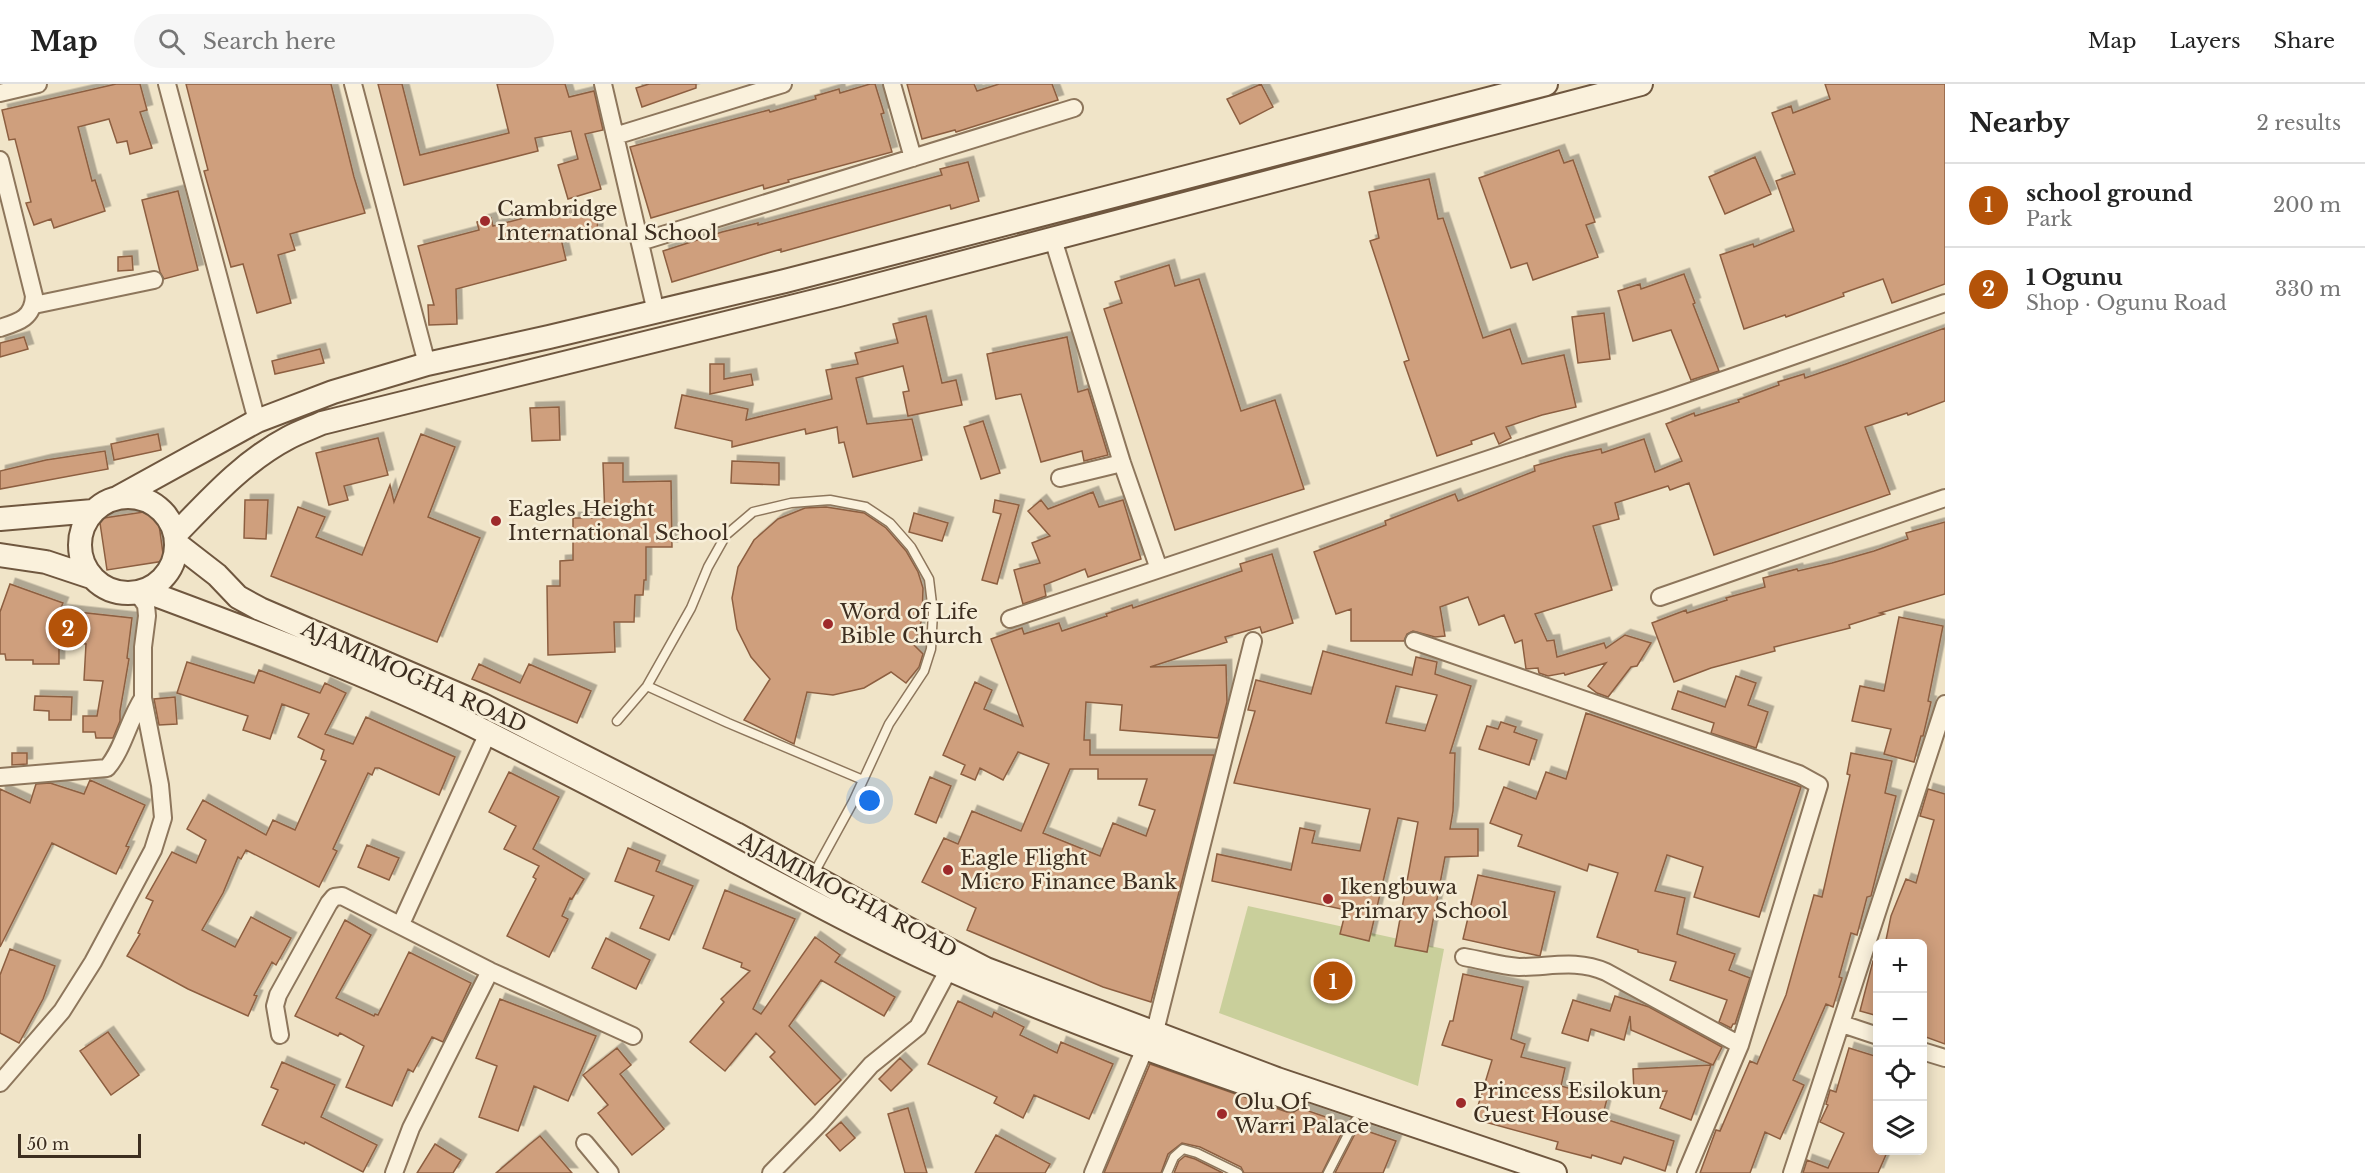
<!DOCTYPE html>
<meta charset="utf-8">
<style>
:root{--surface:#fff;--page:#f6f6f6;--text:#222;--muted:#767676;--line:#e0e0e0;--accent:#b45309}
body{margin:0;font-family:"Libre Baskerville",serif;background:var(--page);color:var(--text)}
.controls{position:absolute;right:18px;bottom:18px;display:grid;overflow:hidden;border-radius:9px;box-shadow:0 3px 15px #0003}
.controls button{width:54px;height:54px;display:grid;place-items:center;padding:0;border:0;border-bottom:2px solid var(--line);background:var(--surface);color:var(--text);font:30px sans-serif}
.scale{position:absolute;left:18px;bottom:15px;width:123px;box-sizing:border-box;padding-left:6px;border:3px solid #3d2e20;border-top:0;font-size:16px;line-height:21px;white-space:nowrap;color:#3d2e20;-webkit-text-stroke:4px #f7eed8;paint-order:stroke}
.you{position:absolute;left:870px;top:717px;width:21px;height:21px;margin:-15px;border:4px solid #fff;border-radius:50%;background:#1a73e8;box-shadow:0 0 0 9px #1a73e833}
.badge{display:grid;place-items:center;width:39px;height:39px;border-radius:50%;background:var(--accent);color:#fff;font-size:20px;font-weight:700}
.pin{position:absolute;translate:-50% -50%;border:3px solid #fff;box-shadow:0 2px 6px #0006}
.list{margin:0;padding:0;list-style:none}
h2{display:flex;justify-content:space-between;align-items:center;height:78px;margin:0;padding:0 24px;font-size:26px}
h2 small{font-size:20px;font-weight:400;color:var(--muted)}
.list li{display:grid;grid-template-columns:39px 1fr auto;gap:18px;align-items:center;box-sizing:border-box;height:84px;padding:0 24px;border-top:2px solid var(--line)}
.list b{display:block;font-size:22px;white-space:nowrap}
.list p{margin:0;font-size:20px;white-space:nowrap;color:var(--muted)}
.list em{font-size:20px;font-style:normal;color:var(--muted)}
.icon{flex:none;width:33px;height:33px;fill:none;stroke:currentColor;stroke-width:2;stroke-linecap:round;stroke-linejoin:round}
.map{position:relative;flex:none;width:1945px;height:1089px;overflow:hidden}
header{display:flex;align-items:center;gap:36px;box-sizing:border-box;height:84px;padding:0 30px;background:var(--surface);border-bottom:2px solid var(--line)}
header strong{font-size:28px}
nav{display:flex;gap:33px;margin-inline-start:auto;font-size:21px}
.search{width:420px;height:54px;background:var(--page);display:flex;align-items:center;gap:15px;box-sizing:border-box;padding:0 21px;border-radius:33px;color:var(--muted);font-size:22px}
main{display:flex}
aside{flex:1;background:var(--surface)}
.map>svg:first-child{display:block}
.green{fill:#c9cf9b}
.building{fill:#cf9f7d;stroke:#8d5f41;stroke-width:1.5;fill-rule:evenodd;filter:url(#shadow)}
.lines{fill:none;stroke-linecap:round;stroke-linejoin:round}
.lane-casing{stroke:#8d765c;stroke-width:11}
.street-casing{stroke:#8d765c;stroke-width:20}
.secondary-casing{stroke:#6f573f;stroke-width:26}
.lane{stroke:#faf1dc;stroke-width:8}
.street{stroke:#faf1dc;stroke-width:16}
.secondary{stroke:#faf1dc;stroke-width:22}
.poi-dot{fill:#9e2a2b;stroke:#f7eed8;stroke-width:2}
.labels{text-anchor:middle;stroke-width:5;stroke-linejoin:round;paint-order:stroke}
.poi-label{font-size:21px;fill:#3d2e20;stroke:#f7eed8;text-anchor:start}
.street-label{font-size:21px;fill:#3d2e20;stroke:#f7eed8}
</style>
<header>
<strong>Map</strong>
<div class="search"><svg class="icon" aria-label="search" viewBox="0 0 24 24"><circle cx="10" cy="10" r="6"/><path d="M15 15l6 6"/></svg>Search here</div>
<nav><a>Map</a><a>Layers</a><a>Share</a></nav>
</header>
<main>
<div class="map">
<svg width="1945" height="1089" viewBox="0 0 1945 1089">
<defs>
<filter id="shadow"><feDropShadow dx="5.5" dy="-5.5" stdDeviation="0" flood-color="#0004"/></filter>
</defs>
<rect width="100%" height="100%" fill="#f0e4c8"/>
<path class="green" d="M1248,822L1444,865L1418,1002L1219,929Z"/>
<path class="building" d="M116,0H140L147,26L140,28L152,64L130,70L127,57L117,59L109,35L78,43L92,97L95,96L105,127L54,144L51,135L34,141L26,119L31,118L15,55L9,56L2,26Z
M186,0H331L354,93L365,129L290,150L295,166L278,171L291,219L257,229L243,180L231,183L204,87L208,86Z
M378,0H402L420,71L509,49L497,0H565L569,13L594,7L603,46L585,50L601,105L568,115L558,81L578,75L571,47L535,54L538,67L404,101Z
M649,0H696V4L642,23L636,4Z
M870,0H875L884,29L881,30L892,68L788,96L789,98L764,105L763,101L651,134L630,63L769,26L770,28L816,15L815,12L839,5L840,9Z
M907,0H974L977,7L999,0H1052L1058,16L956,48L955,46L922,55Z
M1261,0L1273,23L1240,40L1227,15Z
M1825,0H1945V200L1892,219L1883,195L1843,209L1844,212L1786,233L1785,231L1744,245L1720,171L1753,160L1754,163L1794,147L1776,97L1795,90L1772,29L1791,22L1793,29L1830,15Z
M1559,66L1564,79L1573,76L1595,138L1586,141L1598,173L1533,196L1527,179L1511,184L1479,94Z
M1755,73L1771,110L1725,130L1709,93Z
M968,78L979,117L951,125L950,121L781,168V165L672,198L663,167L722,148L758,139V141L942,91L940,85Z
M1429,95L1438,135L1443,134L1483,254L1510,245L1522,280L1564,271L1576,323L1542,331L1506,343L1511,354L1499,360L1494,349L1471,357L1472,360L1437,372L1404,278L1409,276L1370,157L1379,154L1369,108Z
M178,107L198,186L164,195L160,188L142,116Z
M543,129L598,132L597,148L559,146L566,176L456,205L457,240L429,241L428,221H434L418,162L479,146L477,138L491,134L493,142Z
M132,172L133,186L118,187V173Z
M1169,181L1175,202L1199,195L1241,327L1275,316L1304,405L1175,446L1104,225L1122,219L1115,198Z
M1684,190L1695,219L1693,220L1719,287L1691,296L1671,246L1633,257L1618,207L1640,200L1641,205Z
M1604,229L1610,275L1578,279L1572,233Z
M926,232L942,299L956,296L962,321L908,332L903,308L909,307L903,282L856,294L867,340L912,335L922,376L853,393L844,358L839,359L837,343L806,350L805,345L732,363V357L675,344L682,311L748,325L746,336L832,315L826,286L858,280L855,269L898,259L893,240Z
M1945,244V317L1908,331L1907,329L1865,343L1890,410L1714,471L1689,399L1670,406L1668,402L1615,419L1619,435L1593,442L1612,506L1535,530L1547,557L1554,556L1557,573L1604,559L1606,564L1625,551L1651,559L1637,582L1631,583L1608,613L1597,609L1588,602L1606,579L1565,591L1564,589L1548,592L1539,589L1538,584L1526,585L1522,556L1515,559L1504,531L1479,541L1468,513L1440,523L1445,552L1435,553L1413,547L1407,550L1404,557H1351V525L1336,530L1314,468L1386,441L1385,437L1455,410L1458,417L1535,387L1534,382L1565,373L1601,365L1602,369L1644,355L1655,388L1682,377L1666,340L1694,329L1695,332L1739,318L1738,316L1779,301L1778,298L1804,290L1805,294L1846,280Z
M24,253L28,265L0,273V259Z
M1067,253L1078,308L1088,305L1108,371L1084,377L1082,367L1041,378L1021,310L996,315L987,270Z
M320,265L324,279L275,290L272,277Z
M710,280H724V295L751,290L753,301L710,310Z
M559,323L560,356L532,357L530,324Z
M983,337L1000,389L981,395L964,343Z
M158,350L161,366L114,376L111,360Z
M421,350L455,363L428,433L480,454L437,558L271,492L298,423L325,433L316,453L362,471L390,401L394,418Z
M378,354L388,391L344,402L348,416L329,421L316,369Z
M105,367L108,385L0,405V387L46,376Z
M732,377L779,379V401L731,399Z
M603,379H623V398L671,397L672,463H646V496H644L643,511H635L634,538H614L615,568L548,571L547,502H560V477L573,476V434H605Z
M1093,408L1099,423L1123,416L1141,475L1088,493L1085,485L1044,501L1046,512L1023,520L1014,486L1040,479L1032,459L1050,452L1028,427L1041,416L1048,425Z
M245,416H268L266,455L244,454Z
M995,416L1019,421L997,500L982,496L1001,430L993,428Z
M826,423L864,429L886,444L906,467L918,488L923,504L922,535L914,561L923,570L919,583L906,599L891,588L864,604L833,611L807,608L794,660L744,636L770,595L751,573L737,545L732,514L738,483L754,456L778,435L805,424Z
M157,426L164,477L107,486L100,439L104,434Z
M914,429L948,439L942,457L909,448Z
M1945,438V510L1880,529L1884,530L1849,541L1850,544L1774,563L1775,567L1711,584L1674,598L1652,539L1686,526L1687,529L1727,516L1726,514L1765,503L1763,494L1797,485L1798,487L1832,479L1874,467L1908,455L1906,449Z
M1272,470L1293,539L1262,549L1260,543L1225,553L1227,558L1150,583L1226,581L1227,618L1218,654L1120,646L1122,621L1086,618L1084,656H1090V671H1214L1151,918L1103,903L967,846L976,824L922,798L944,754L958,760L972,727L1021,747L1049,680L1018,668L1003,696L980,684L975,696L961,690L965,681L943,671L975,598L992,606L984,625L1023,642L991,555L1022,544L1024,550L1059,539L1062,547L1107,532L1106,530L1132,521L1133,524L1242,487L1240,480ZM1070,685H1098V695H1147L1139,721L1155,726L1146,752L1113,739L1100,772L1043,749Z
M10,500L63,519L60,526L132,534L127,574L129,575L120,627V637L113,654H96L95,648H83V632H97L103,597L84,596L86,560L59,557V580H33V576H6L5,570H0V528Z
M1899,533L1943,542L1928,617L1931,618L1923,652H1921L1914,678L1884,670L1891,645L1852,637L1860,602L1884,607Z
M1323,567L1412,591L1416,573L1437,578L1435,590L1471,602L1450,669H1455L1453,727L1450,745H1478V772L1445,773L1427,868L1395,862L1418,738L1398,734L1369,857L1340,850L1346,826L1212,797L1217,770L1291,786L1300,744L1315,747L1312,759L1360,767L1370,725L1234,699L1255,627L1248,626L1256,596L1311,610ZM1396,602L1437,611L1425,647L1386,639Z
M187,578L254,599L259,586L320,609L325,599L346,609L325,650L353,660L366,633L455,673L439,711L379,684H375L372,691L368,689L333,765L337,767L319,803L246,766L241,775L238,773L223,809L202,846L235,863L251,833L291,854L276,881L272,878L254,911L257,912L248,932L188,905L127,872L140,850L138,849L153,817L146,814L172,768L196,779L206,756L187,745L203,716L266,751L273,736L295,746L326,677L321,675L324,666L298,653L309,630L282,620L270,655L243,646L248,632L177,609Z
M479,580L520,599L529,580L591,607L577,639L472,595Z
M1736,592L1756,599L1748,621L1768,628L1756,664L1711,649L1714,639L1672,625L1678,607L1725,623Z
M35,612L72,613L71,636H49V627L34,626Z
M175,613L177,640L159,641L154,615Z
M1586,629L1801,703L1759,833L1694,813L1703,783L1667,771L1655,807L1685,814L1677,850L1735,870L1729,886L1750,894L1735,940H1733L1731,944L1719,938L1727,916L1670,896L1676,878L1638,868V866L1597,853L1618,789L1589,780L1587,787L1518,762L1522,751L1490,739L1504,703L1536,715L1546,688L1566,695Z
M1501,638L1516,643L1514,648L1537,656L1529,681L1479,665L1487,642L1498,645Z
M12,669H27V680L12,681Z
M1851,669L1892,677L1885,709L1896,712L1871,812L1867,813L1857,851L1851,849L1839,893L1842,894L1833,923L1826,920L1793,996L1804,1001L1780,1055L1765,1048L1750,1089H1700L1716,1046L1720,1047L1750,977L1757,980L1786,911L1814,811L1822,813L1850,691L1847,690Z
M509,688L559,713L533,765L584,795L572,815L570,814L562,832L568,835L549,873L507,852L536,795L533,793L539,782L504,765L516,742L489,728Z
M930,693L951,702L936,739L915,730Z
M90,696L145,721L126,762L129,763L116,790L52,759L0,863V705L30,719L36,700L50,699L84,710Z
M1928,705L1945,710V960L1923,952V860H1901L1886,856L1891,832L1906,795L1916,799L1934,736L1920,732Z
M367,761L399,774L389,796L358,783Z
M628,764L660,777L656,787L693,802L669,856L640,844L654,812L615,797Z
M1478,791L1555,808L1540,872L1463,855Z
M725,806L795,835L753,925L761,930L815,853L840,871L835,878L895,913L884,932L821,896L789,942L841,996L815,1021L770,973L775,968L756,949L725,987L690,958L724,918L721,915L750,887L741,883L742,879L703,864Z
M345,836L371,851L336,914L374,932L375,930L378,931L409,868L471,899L443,958L432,953L413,988L408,985L392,1022L346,1003L364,962L340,949L338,952L295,932Z
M606,854L650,876L636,905L592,884Z
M10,865L55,882L43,915L19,959L0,949V891Z
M1873,877L1878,878V932L1860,927Z
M1463,890L1523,903L1511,955L1525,960L1521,973L1565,984L1561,1002L1607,1015L1602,1034L1674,1057L1665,1087L1624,1073L1621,1080L1592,1071L1591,1074L1556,1065L1558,1058L1474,1035L1492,976L1442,961L1450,937H1453Z
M1615,912L1649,923L1722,963L1713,981L1631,946L1630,932L1624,956L1591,945L1588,957L1562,949L1573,916L1610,927Z
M500,915L596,952L568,1017L534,1002L518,1047L479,1033L497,982L476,974Z
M958,917L992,933L994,928L1024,943L1020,951L1057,969L1061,958L1113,980L1089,1035L1034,1011L1023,1034L994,1019L997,1013L928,980Z
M108,948L139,991L111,1011L80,967Z
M617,964L631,981L620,990L664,1045L632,1071L598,1029L608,1021L583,991Z
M1849,964L1878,973V1066H1888L1878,1089H1803L1807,1076L1828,1084L1844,1049L1820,1038L1828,1021L1826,1020L1830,1006L1836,1008Z
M900,974L912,986L891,1007L879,995Z
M282,978L335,1001L321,1033L377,1061L363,1088L305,1058L304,1060L262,1041L278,1006L271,1003Z
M1150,980L1287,1028H1294L1300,1024L1346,1040L1322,1089H1244L1241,1083L1200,1063L1182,1059L1168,1070L1161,1089H1104Z
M1711,981L1691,1036L1660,1024L1667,1007L1634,1009L1633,985Z
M908,1024L927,1089H905L888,1030Z
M841,1038L855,1054L840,1067L826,1051Z
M1358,1044L1396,1057L1383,1089H1335Z
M996,1051L1050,1080L1045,1089H975Z
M540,1052L572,1089H496L530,1060Z
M435,1060L461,1076L453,1089H417Z
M1185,1072L1195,1075L1223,1089H1174L1179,1077Z"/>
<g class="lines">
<g class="lane-casing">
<path id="lane" d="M647,602L728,639L863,696
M617,637L647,602L691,524L708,483L726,451L753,428L791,419L830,416L866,423L890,439L911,463L929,495L933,528L931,565L924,587L889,640L853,718L813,791
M1167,1089L1174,1073L1183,1065L1197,1069L1238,1089
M1328,1089L1355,1037"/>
</g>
<g class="street-casing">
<path id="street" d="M167,0L257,337
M353,0L427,280
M603,0L656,228
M892,0L913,74
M0,9L38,0
M615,52L783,0
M0,76L34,212C33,234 19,238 0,244
M1053,155L1122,379L1159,485
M640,158L1074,24
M34,221L154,196
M1060,394L1122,379
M1660,513L1945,414
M1010,535L1666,316L1945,219
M1414,557L1799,690L1819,701L1740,961L1686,1089
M0,693L107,684C123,666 129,635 143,614
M401,840L488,649
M1464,873C1482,876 1501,882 1519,883C1551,883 1576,875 1606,888L1740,961
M1842,940L1878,952
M280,951L275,922L278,911L329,819L334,813L342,812L490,887L633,952
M1922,967L1945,974
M0,999L62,927L93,878L153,766L163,734L160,701L143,614V563L147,532L146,521L137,509
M585,1059L610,1089
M394,1089L411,1044L490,887
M771,1089L820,1039L871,981L918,943L949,885
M1093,1089L1145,964L1155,947L1253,557
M1792,1089L1945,620"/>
</g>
<g class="secondary-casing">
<path id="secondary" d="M80 461a48 48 0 1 1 96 0a48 48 0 1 1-96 0Z
M119,413L257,337L333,308L427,280L549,253L785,197L1546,0
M0,435L93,427
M176,450C210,415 244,377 288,354C299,348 311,344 322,339L839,211L1641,0
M177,460L217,491L238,513L260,525L483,621L736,750L901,841L986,885L1277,995L1555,1089
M0,471L46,478L91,493
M145,507C255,548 366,589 472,641C560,685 648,730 735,777C798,810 861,845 926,875C1044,929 1168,974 1291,1015"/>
</g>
<use href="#lane" class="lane"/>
<use href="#street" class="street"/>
<use href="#secondary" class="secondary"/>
</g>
<g class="poi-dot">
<circle cx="485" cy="137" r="6"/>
<circle cx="496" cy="437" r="6"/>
<circle cx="828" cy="540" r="6"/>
<circle cx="948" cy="786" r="6"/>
<circle cx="1328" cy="815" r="6"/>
<circle cx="1461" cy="1019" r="6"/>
<circle cx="1222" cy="1030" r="6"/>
</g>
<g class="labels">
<g class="poi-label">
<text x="497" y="132">Cambridge<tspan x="497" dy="24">International School</tspan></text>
<text x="508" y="432">Eagles Height<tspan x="508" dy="24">International School</tspan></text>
<text x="840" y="535">Word of Life<tspan x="840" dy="24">Bible Church</tspan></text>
<text x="960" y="781">Eagle Flight<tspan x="960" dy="24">Micro Finance Bank</tspan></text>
<text x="1340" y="810">Ikengbuwa<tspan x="1340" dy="24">Primary School</tspan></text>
<text x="1473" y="1014">Princess Esilokun<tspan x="1473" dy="24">Guest House</tspan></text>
<text x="1234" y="1025">Olu Of<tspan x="1234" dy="24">Warri Palace</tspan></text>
</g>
<g class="street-label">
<text transform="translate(414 593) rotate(24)" y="7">AJAMIMOGHA ROAD</text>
<text transform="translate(848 811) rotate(28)" y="7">AJAMIMOGHA ROAD</text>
</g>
</g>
</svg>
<div class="controls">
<button>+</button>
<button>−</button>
<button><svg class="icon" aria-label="locate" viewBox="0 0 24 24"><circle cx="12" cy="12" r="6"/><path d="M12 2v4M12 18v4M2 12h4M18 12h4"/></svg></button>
<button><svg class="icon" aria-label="layers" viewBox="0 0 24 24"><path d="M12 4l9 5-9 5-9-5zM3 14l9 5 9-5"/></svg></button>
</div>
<div class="scale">50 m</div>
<div class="you"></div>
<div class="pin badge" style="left:1333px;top:897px">1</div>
<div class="pin badge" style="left:68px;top:544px">2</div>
</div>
<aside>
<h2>Nearby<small>2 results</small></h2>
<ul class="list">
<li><span class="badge">1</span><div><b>school ground</b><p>Park</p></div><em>200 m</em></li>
<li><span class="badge">2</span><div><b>1 Ogunu</b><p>Shop · Ogunu Road</p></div><em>330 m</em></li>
</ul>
</aside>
</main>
